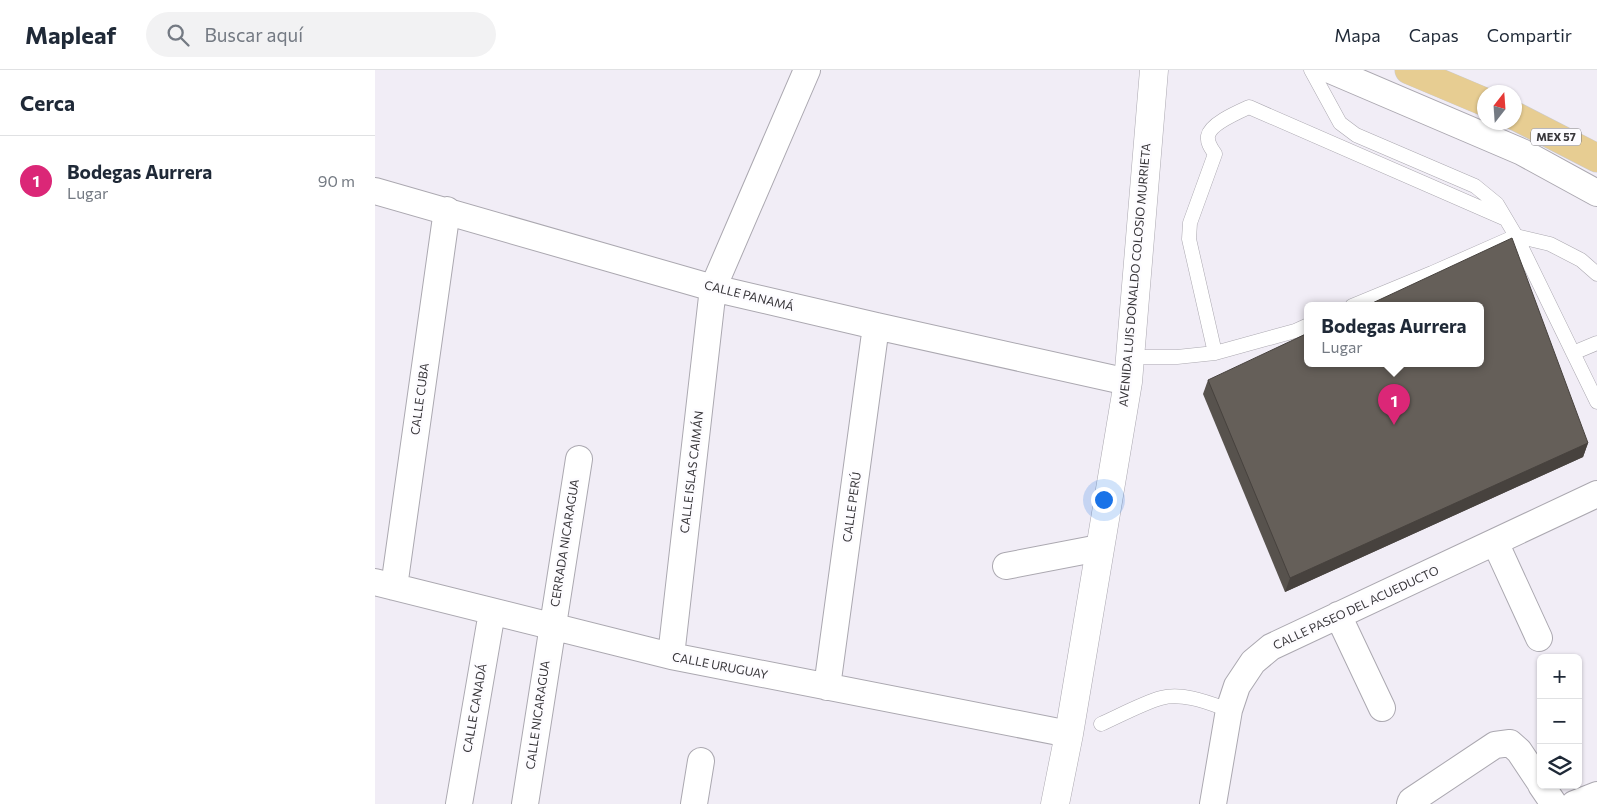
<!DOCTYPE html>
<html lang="es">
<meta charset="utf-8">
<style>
:root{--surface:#fff;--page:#f2f2f3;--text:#1f2937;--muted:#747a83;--line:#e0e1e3;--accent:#db2777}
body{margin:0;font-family:Commissioner,sans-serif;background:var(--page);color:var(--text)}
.controls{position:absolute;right:15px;bottom:15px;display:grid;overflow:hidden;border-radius:8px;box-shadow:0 1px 4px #0004}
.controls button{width:45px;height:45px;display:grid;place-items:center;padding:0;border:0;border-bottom:1px solid var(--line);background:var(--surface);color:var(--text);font:25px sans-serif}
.compass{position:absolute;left:1102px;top:15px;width:45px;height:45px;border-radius:50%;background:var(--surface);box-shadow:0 1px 4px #0004;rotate:17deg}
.you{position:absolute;left:728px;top:429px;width:18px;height:18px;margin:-12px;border:4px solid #fff;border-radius:50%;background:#1a73e8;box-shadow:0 0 0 8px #1a73e833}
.badge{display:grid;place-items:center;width:32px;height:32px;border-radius:50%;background:var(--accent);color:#fff;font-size:16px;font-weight:700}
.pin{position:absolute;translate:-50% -41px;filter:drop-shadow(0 1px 2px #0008)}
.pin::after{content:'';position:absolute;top:26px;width:18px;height:15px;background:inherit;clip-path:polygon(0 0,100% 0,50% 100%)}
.popup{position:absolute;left:929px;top:232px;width:180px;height:65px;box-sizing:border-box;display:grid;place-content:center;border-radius:8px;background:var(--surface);filter:drop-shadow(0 1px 4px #0005);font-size:16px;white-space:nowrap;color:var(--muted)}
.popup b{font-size:19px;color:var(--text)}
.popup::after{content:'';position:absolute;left:50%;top:100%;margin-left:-10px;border:10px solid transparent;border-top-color:var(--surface)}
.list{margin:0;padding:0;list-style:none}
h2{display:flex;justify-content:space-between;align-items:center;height:65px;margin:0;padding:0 20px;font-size:21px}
h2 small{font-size:16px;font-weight:400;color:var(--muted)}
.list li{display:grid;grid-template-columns:32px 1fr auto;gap:15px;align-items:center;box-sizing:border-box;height:90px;padding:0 20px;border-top:1px solid var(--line)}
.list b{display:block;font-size:19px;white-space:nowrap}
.list p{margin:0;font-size:16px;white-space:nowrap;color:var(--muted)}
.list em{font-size:16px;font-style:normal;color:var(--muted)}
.icon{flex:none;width:28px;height:28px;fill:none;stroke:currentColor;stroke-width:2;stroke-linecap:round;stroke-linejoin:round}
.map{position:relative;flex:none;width:1222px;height:734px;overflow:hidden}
header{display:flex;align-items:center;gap:30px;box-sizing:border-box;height:70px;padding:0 25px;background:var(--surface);border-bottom:1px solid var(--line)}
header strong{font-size:24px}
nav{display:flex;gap:28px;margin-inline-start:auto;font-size:18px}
.search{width:350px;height:45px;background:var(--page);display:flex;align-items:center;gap:12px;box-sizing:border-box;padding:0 18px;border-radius:28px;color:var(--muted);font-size:19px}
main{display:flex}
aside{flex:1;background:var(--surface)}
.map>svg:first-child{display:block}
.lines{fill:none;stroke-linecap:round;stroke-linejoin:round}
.service-casing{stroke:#aba8b0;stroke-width:15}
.minor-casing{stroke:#aba8b0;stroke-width:28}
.tertiary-casing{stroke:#aba8b0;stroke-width:29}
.primary-casing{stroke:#cccbcc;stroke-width:29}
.service{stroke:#fff;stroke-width:14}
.minor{stroke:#fff;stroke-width:26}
.tertiary{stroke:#fff;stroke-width:28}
.primary{stroke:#e7cd92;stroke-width:28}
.wall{fill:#57524d}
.shaded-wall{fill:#47423e}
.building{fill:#655f59;stroke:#47423e}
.labels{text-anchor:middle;stroke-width:5;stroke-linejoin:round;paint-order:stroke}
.shield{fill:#fdfcff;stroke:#747276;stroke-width:1}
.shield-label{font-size:11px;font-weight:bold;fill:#39373b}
.street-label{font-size:12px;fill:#39373b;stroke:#fdfcff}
</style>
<header>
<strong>Mapleaf</strong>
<div class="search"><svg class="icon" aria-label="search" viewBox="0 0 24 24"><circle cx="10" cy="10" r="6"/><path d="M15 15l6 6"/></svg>Buscar aquí</div>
<nav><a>Mapa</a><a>Capas</a><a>Compartir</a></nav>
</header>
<main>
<aside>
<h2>Cerca<small></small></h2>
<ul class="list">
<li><span class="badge">1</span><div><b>Bodegas Aurrera</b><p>Lugar</p></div><em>90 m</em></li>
</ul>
</aside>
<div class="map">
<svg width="1222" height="734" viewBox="0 0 1222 734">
<rect width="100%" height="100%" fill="#f1edf6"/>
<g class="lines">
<g class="service-casing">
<path id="service" d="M936,0L965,53L981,65L1100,116L1122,134L1141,166L1222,332
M977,236L1057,203L1141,166L1175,174L1206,190L1222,204
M840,283L814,169L815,153L840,84C836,78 832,73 833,66C835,54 863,42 874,37L1131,149
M1198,283L1222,273
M755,287H802L840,283L920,261L933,255
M726,654C744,646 768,633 786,628C808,622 834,633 854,640"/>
</g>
<g class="minor-casing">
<path id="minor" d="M955,0L1147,82L1222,123
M0,121L338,218L501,256L753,312
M1120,472L1164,568
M631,496L724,478
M0,512L296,586L694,664
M19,517L72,140
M963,545L1007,638
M296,586L338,218L432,0
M452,617L501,256
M1166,715L1179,734
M84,734L117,542
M150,734L204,389
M319,734L326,691
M838,734L854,640L862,616L878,592L896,577L1222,424
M1035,734L1036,731L1120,675L1135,673L1144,681L1166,714
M1199,734L1222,725"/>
</g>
<g class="tertiary-casing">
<path id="tertiary" d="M680,734L694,664L753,312L779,0"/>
</g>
<g class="primary-casing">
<path id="primary" d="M1034,0L1110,32
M1140,46L1222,88"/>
</g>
<use href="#service" class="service"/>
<use href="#minor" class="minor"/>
<use href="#tertiary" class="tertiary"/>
<use href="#primary" class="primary"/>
</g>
<path class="wall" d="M833,310L1213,373L1208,387L910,522L828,324Z"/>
<path class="shaded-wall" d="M1213,373L1208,387L910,522L915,508Z"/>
<path class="building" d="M1137,168L1213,373L915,508L833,310L933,263V294H1105V236H991Z"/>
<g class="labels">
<rect class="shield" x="1156" y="58.5" width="50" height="17" rx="4"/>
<g class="shield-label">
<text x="1181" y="71">MEX 57</text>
</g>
<g class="street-label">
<text transform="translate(760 205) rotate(-85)" y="4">AVENIDA LUIS DONALDO COLOSIO MURRIETA</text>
<text transform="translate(374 226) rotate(14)" y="4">CALLE PANAMÁ</text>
<text transform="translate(45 329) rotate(-82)" y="4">CALLE CUBA</text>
<text transform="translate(317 402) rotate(-83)" y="4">CALLE ISLAS CAIMÁN</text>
<text transform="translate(477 437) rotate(-82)" y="4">CALLE PERÚ</text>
<text transform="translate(190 473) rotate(-81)" y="4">CERRADA NICARAGUA</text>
<text transform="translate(981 538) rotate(-25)" y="4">CALLE PASEO DEL ACUEDUCTO</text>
<text transform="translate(345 596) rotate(11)" y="4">CALLE URUGUAY</text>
<text transform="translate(100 638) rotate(-80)" y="4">CALLE CANADÁ</text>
<text transform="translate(163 645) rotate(-82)" y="4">CALLE NICARAGUA</text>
</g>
</g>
</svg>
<div class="controls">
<button>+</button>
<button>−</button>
<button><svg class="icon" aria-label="layers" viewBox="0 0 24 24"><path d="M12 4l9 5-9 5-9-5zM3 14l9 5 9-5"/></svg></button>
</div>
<svg class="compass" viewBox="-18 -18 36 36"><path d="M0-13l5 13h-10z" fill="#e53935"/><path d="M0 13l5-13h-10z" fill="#747a83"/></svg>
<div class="you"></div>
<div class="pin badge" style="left:1019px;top:355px">1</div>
<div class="popup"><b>Bodegas Aurrera</b>Lugar</div>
</div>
</main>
